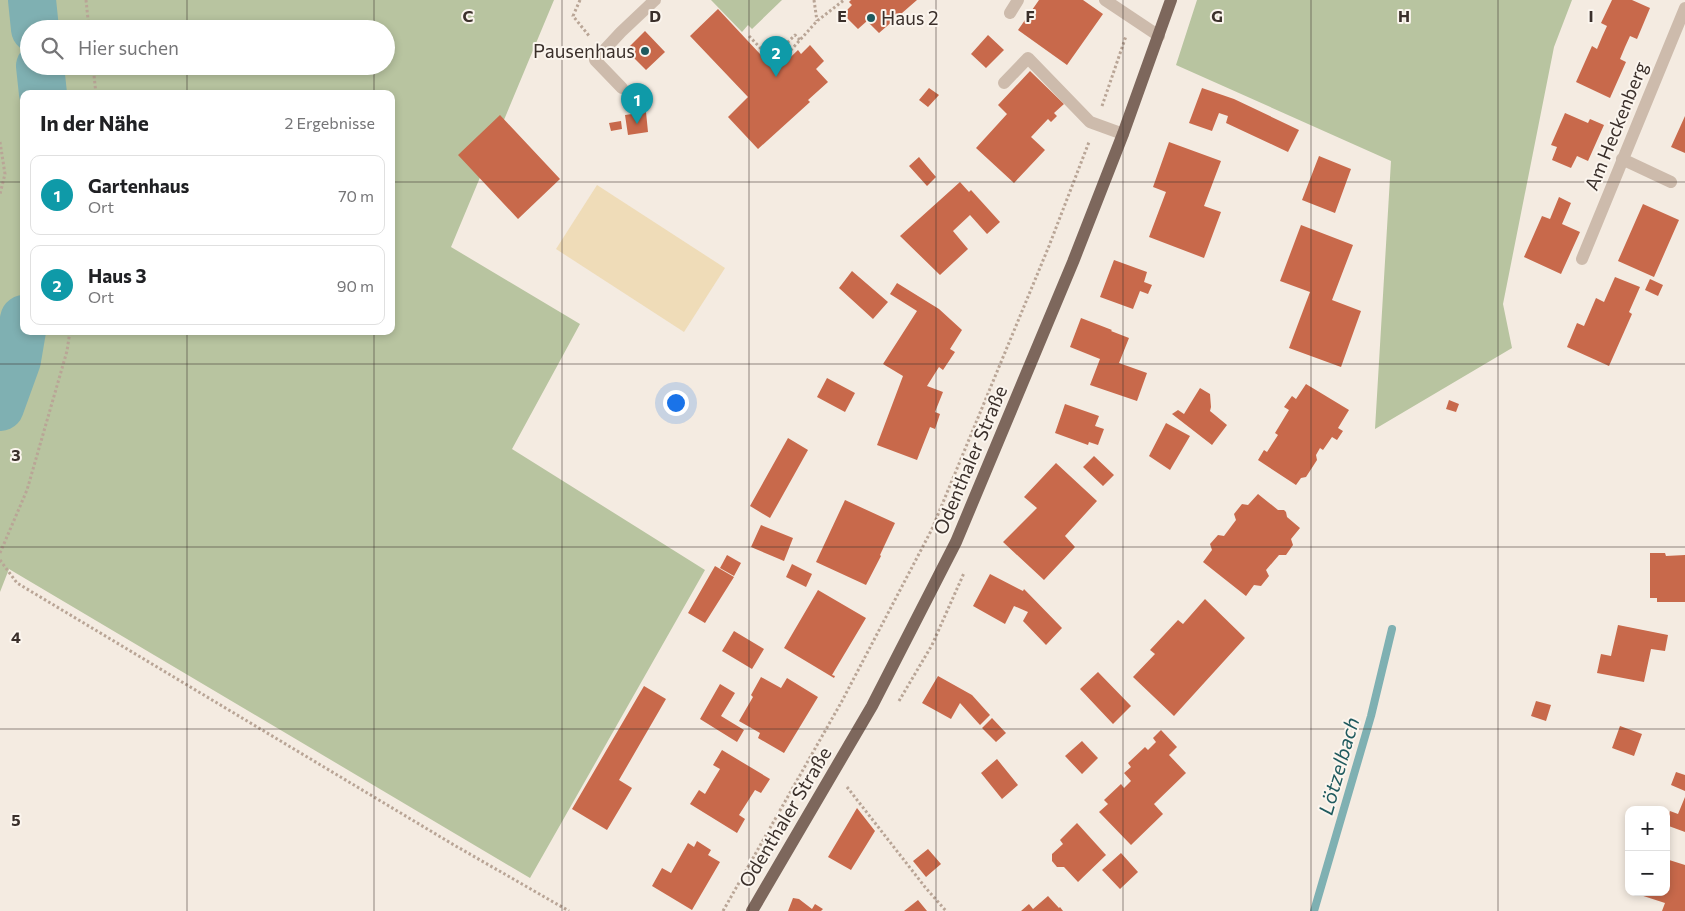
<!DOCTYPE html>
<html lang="de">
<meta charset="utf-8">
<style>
:root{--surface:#fff;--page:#f2f2f2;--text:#202124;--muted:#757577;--line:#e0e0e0;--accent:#1f5a5e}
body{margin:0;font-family:Commissioner,sans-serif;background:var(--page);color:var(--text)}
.controls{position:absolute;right:15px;bottom:15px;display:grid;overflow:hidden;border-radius:10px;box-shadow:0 2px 8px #0003}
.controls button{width:45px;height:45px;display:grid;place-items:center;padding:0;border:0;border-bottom:1px solid var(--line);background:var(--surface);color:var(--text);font:25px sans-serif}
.you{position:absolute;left:675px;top:402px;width:18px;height:18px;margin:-12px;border:4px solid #fff;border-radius:50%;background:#1a73e8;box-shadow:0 0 0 8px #1a73e833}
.badge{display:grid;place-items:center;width:32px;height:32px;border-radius:50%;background:var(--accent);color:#fff;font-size:16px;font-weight:700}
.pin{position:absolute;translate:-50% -41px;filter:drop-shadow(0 1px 2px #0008)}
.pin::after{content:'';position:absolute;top:26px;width:18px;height:15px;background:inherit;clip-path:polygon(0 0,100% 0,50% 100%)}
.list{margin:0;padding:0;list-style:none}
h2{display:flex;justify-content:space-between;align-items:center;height:65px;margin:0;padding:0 20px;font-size:21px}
h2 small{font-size:16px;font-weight:400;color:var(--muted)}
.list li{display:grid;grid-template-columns:32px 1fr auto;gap:15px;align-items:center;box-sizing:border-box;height:80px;margin:0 10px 10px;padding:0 10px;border:1px solid var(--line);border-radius:10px}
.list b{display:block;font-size:19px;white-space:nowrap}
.list p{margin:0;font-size:16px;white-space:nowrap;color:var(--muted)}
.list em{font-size:16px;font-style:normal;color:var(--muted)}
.icon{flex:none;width:28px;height:28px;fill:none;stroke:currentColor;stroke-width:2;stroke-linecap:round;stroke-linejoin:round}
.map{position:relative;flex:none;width:1685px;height:911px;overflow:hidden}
.search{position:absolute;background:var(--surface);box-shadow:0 2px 8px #0003;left:20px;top:20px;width:375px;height:55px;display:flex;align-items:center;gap:12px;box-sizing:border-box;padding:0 18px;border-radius:28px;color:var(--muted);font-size:19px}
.panel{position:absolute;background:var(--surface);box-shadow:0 2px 8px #0003;left:20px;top:90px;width:375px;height:245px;border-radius:10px}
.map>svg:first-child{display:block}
.green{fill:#b8c4a0;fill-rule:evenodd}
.sand{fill:#efdcb8}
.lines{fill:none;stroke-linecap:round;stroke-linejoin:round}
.stream{stroke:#7fb0b2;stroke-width:8}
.river{stroke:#7fb0b2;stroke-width:48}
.building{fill:#c8694b}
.path{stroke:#b9a596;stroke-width:3;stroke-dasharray:2.5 2.5;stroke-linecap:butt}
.minor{stroke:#cdbbac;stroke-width:12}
.major{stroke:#7d675c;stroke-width:12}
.grid{fill:none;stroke:#3b302b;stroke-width:1;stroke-opacity:0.55}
.poi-dot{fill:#1f5a5e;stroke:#fbf5ee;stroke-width:2}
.labels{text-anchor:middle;stroke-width:4;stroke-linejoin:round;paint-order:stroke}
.poi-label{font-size:19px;fill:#3b302b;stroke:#fbf5ee;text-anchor:start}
.street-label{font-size:19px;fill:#3b302b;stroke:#fbf5ee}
.water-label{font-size:20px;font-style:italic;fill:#1f5a5e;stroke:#fbf5ee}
.grid-label{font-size:16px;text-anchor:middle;font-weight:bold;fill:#3b302b;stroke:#fbf5ee;stroke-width:4;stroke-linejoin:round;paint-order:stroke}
</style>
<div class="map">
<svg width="1685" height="911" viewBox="0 0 1685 911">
<rect width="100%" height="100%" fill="#f4ebe1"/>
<path class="green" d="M0,0H554L451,247L580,324L512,449L705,570L530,878L9,569L0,592ZM29,29H386V66H29ZM24,94H391V331H24Z
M711,0H782L752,29L748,25L742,32Z
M1197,0H1572L1554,47L1503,304L1512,348L1375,429L1391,161L1176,65Z"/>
<path class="sand" d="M597,185L725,268L684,332L556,249Z"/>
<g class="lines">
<path class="stream" d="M1314,911L1371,716L1392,629"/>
<path class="river" d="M32,0L35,29
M40,66L43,94
M0,407L17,360L24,319"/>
</g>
<path class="building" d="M851,0H917L879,33L867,21L858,29L843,14L852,5L849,2Z
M1039,0H1083L1103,14L1067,65L1018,30Z
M1612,0H1632L1650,8L1637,39L1630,36L1625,47L1620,59L1626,62L1610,98L1576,82L1592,46L1597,49L1602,37L1607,26L1601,23Z
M718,9L776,71L798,50L801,54L810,45L824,61L816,69L828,82L808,100L810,102L758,149L728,117L748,97L690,36Z
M645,31L665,52L646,70L626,50Z
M988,35L1004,50L986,68L971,54Z
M1030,71L1064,104L1054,113L1057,116L1051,122L1048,119L1031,137L1045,150L1014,183L976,148L1007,114L998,105Z
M929,88L939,95L928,107L919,100Z
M1202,88L1234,99L1299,130L1288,152L1226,123L1228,116L1219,113L1212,131L1189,123Z
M646,112L648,132L628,135L625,115Z
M1565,113L1588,123L1590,119L1604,125L1588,161L1577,156L1571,168L1552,160L1557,147L1551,145Z
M500,115L560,179L518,219L458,155Z
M1685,116V153L1671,147Z
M621,121L622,129L611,131L609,123Z
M1169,142L1221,161L1204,206L1221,212L1204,258L1149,237L1166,192L1153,187Z
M1319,156L1351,169L1335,213L1302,200Z
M919,157L936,177L927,186L909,166Z
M960,182L969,192L971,190L1000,222L987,234L970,215L953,231L968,249L940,275L900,236Z
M1559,197L1571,203L1562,224L1580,232L1561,274L1524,257L1542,216L1550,219Z
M1643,204L1679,220L1654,277L1618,261Z
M1301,225L1353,245L1332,300L1361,311L1341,367L1289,348L1310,292L1280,281Z
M1114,260L1147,272L1144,282L1152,285L1148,294L1140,291L1133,309L1100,297Z
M852,271L888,302L873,319L839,288Z
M1615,277L1640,287L1629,312L1632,314L1609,366L1567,347L1577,323L1584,326L1596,298L1604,302Z
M1650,279L1663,285L1658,296L1645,290Z
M897,283L939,309L962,330L950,349L955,352L943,370L939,367L927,386L943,392L935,412L940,414L935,429L930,427L917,460L877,445L903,376L883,364L917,311L890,294Z
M1081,318L1112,330L1111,331L1129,338L1119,363L1147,373L1137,401L1090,385L1100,359L1070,347Z
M827,378L855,393L845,412L817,397Z
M1306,384L1349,410L1338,428L1343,431L1337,440L1332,437L1323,450L1320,448L1316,455L1317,460L1306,477L1301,478L1296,485L1258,460L1264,450L1267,452L1278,435L1275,433L1289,410L1284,407L1292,396L1296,399Z
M1200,388L1210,394L1211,407L1210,411L1227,425L1212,445L1172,414L1178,410L1184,414Z
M1449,400L1459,404L1456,412L1446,409Z
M1065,404L1099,416L1095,426L1104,429L1098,445L1089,442L1088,445L1055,433Z
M1166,423L1190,436L1170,470L1149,456Z
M788,438L808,450L770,518L750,506Z
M1094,456L1114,475L1103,486L1083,467Z
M1056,463L1097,501L1065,536L1075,547L1044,580L1003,542L1037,508L1024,497Z
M1258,494L1278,510H1284L1286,512L1287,517L1300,528L1291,539L1293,545L1286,555H1279L1266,570L1269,576L1261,586L1254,585L1246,596L1203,562L1212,550L1210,544L1218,535L1224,536L1236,520L1234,514L1242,504L1248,505Z
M845,500L895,523L880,555L881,556L866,585L816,562Z
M761,525L793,538L784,561L751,547Z
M1650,553H1665L1666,556L1685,555V602H1657V598H1650Z
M727,555L741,563L734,576L720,568Z
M792,564L812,574L806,587L786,577Z
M715,566L734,577L705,623L688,613Z
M990,574L1023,591L1024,589L1062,628L1046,645L1023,621L1028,612L1014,606L1005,624L973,606Z
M818,590L866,618L832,675L835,676L834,678L784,648Z
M1205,599L1245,638L1174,716L1133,677L1155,654L1150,650L1178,620L1183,624Z
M1618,625L1668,635L1665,651L1651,649L1644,682L1597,673L1601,654L1611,656Z
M734,631L764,649L752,669L722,651Z
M1098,672L1131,706L1113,724L1080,689Z
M938,676L972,695L990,715L980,725L960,703L951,719L922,703Z
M761,677L781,688L787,678L818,697L784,753L758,738L760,733L739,721L753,697L751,695Z
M720,684L735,693L721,716L744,730L737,742L700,719Z
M644,686L666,699L619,780L632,788L607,830L572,809Z
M1536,701L1551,705L1546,721L1531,716Z
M992,718L1006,733L996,742L982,728Z
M1620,726L1642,734L1634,756L1612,748Z
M1161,730L1177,747L1169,755L1186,773L1154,804L1163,814L1131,845L1099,812L1108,804L1104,800L1121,784L1124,788L1131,781L1124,773L1131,767L1128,763L1145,747L1148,750L1156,742L1153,738Z
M1082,741L1098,758L1082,774L1065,756Z
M722,750L770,779L761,793L755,790L739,815L745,819L737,833L690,804L699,790L705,794L712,782L720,769L713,765Z
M997,759L1018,785L1002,799L981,773Z
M1676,772L1685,775V791L1671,785Z
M1685,797V832L1666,825L1670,811L1678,814Z
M857,808L875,831L851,870L828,857Z
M1077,823L1106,855L1078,882L1064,867H1057L1052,861V854L1063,844L1060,840Z
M697,841L711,850L708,855L720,862L692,910L652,886L662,868L671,873L688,843L694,847Z
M928,849L941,864L926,877L913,861Z
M1121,853L1138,872L1120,889L1102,870Z
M1666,859L1685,865V911H1662L1665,903L1631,892H1666Z
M1048,896L1059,908L1060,907L1063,911H1021L1029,904L1033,909Z
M793,898L799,899L812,909L815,904L823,909L821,911H788Z
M918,900L927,911H904Z"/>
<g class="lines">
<path class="path" d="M86,0L89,29
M580,0L573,16L590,37
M814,0L817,21
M749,36L766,54L768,52L773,57L795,35L800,40
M776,64L791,50L817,21L844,0
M93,66L96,94
M1102,106L1126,36
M0,142L5,174L0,194
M0,553L27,490L67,351L70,331
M0,560L17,583L454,845L569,911
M899,701L932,645L964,573
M847,787L925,887L946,911
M723,911L842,701L932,529L1049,246L1089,142"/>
<path class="minor" d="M1105,0L1159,36
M1010,13L1018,0
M1004,83L1028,58L1090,122L1123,134
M622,88L595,60L621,32L655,0
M1622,159L1671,182
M1582,259L1685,8"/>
<path class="major" d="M752,911L872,706L956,542L1073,262L1123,134L1171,0"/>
</g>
<path class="grid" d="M187,0V29M374,0V29M562,0V911M749,0V911M936,0V911M1123,0V911M1311,0V911M1498,0V911M187,66V94M374,66V94M0,182H24M391,182H1685M187,331V911M374,331V911M0,364H1685M0,547H1685M0,729H1685"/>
<g class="poi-dot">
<circle cx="871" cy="18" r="5"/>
<circle cx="645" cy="51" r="5"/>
</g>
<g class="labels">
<g class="poi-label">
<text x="881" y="25">Haus 2</text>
<text x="635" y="58" text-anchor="end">Pausenhaus</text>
</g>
<g class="street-label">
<text transform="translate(1616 126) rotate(-68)" y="7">Am Heckenberg</text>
<text transform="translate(970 460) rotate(-67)" y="7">Odenthaler Straße</text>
<text transform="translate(785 817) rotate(-59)" y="7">Odenthaler Straße</text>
</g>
<g class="water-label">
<text transform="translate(1339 766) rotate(-74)" y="7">Lötzelbach</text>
</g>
</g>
<g class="grid-label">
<text x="468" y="22">C</text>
<text x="655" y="22">D</text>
<text x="842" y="22">E</text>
<text x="1030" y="22">F</text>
<text x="1217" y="22">G</text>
<text x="1404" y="22">H</text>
<text x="1591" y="22">I</text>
<text x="16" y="461">3</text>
<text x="16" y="643">4</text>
<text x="16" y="826">5</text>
</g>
</svg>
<div class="controls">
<button>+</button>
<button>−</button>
</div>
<div class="you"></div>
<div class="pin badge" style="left:637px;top:124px;background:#0f9aa8">1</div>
<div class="pin badge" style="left:776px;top:77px;background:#0f9aa8">2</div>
<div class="search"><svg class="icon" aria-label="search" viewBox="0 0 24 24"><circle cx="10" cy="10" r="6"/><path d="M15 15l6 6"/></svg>Hier suchen</div>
<section class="panel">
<h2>In der Nähe<small>2 Ergebnisse</small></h2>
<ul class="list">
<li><span class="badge" style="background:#0f9aa8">1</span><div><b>Gartenhaus</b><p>Ort</p></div><em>70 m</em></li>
<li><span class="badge" style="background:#0f9aa8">2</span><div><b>Haus 3</b><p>Ort</p></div><em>90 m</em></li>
</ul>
</section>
</div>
